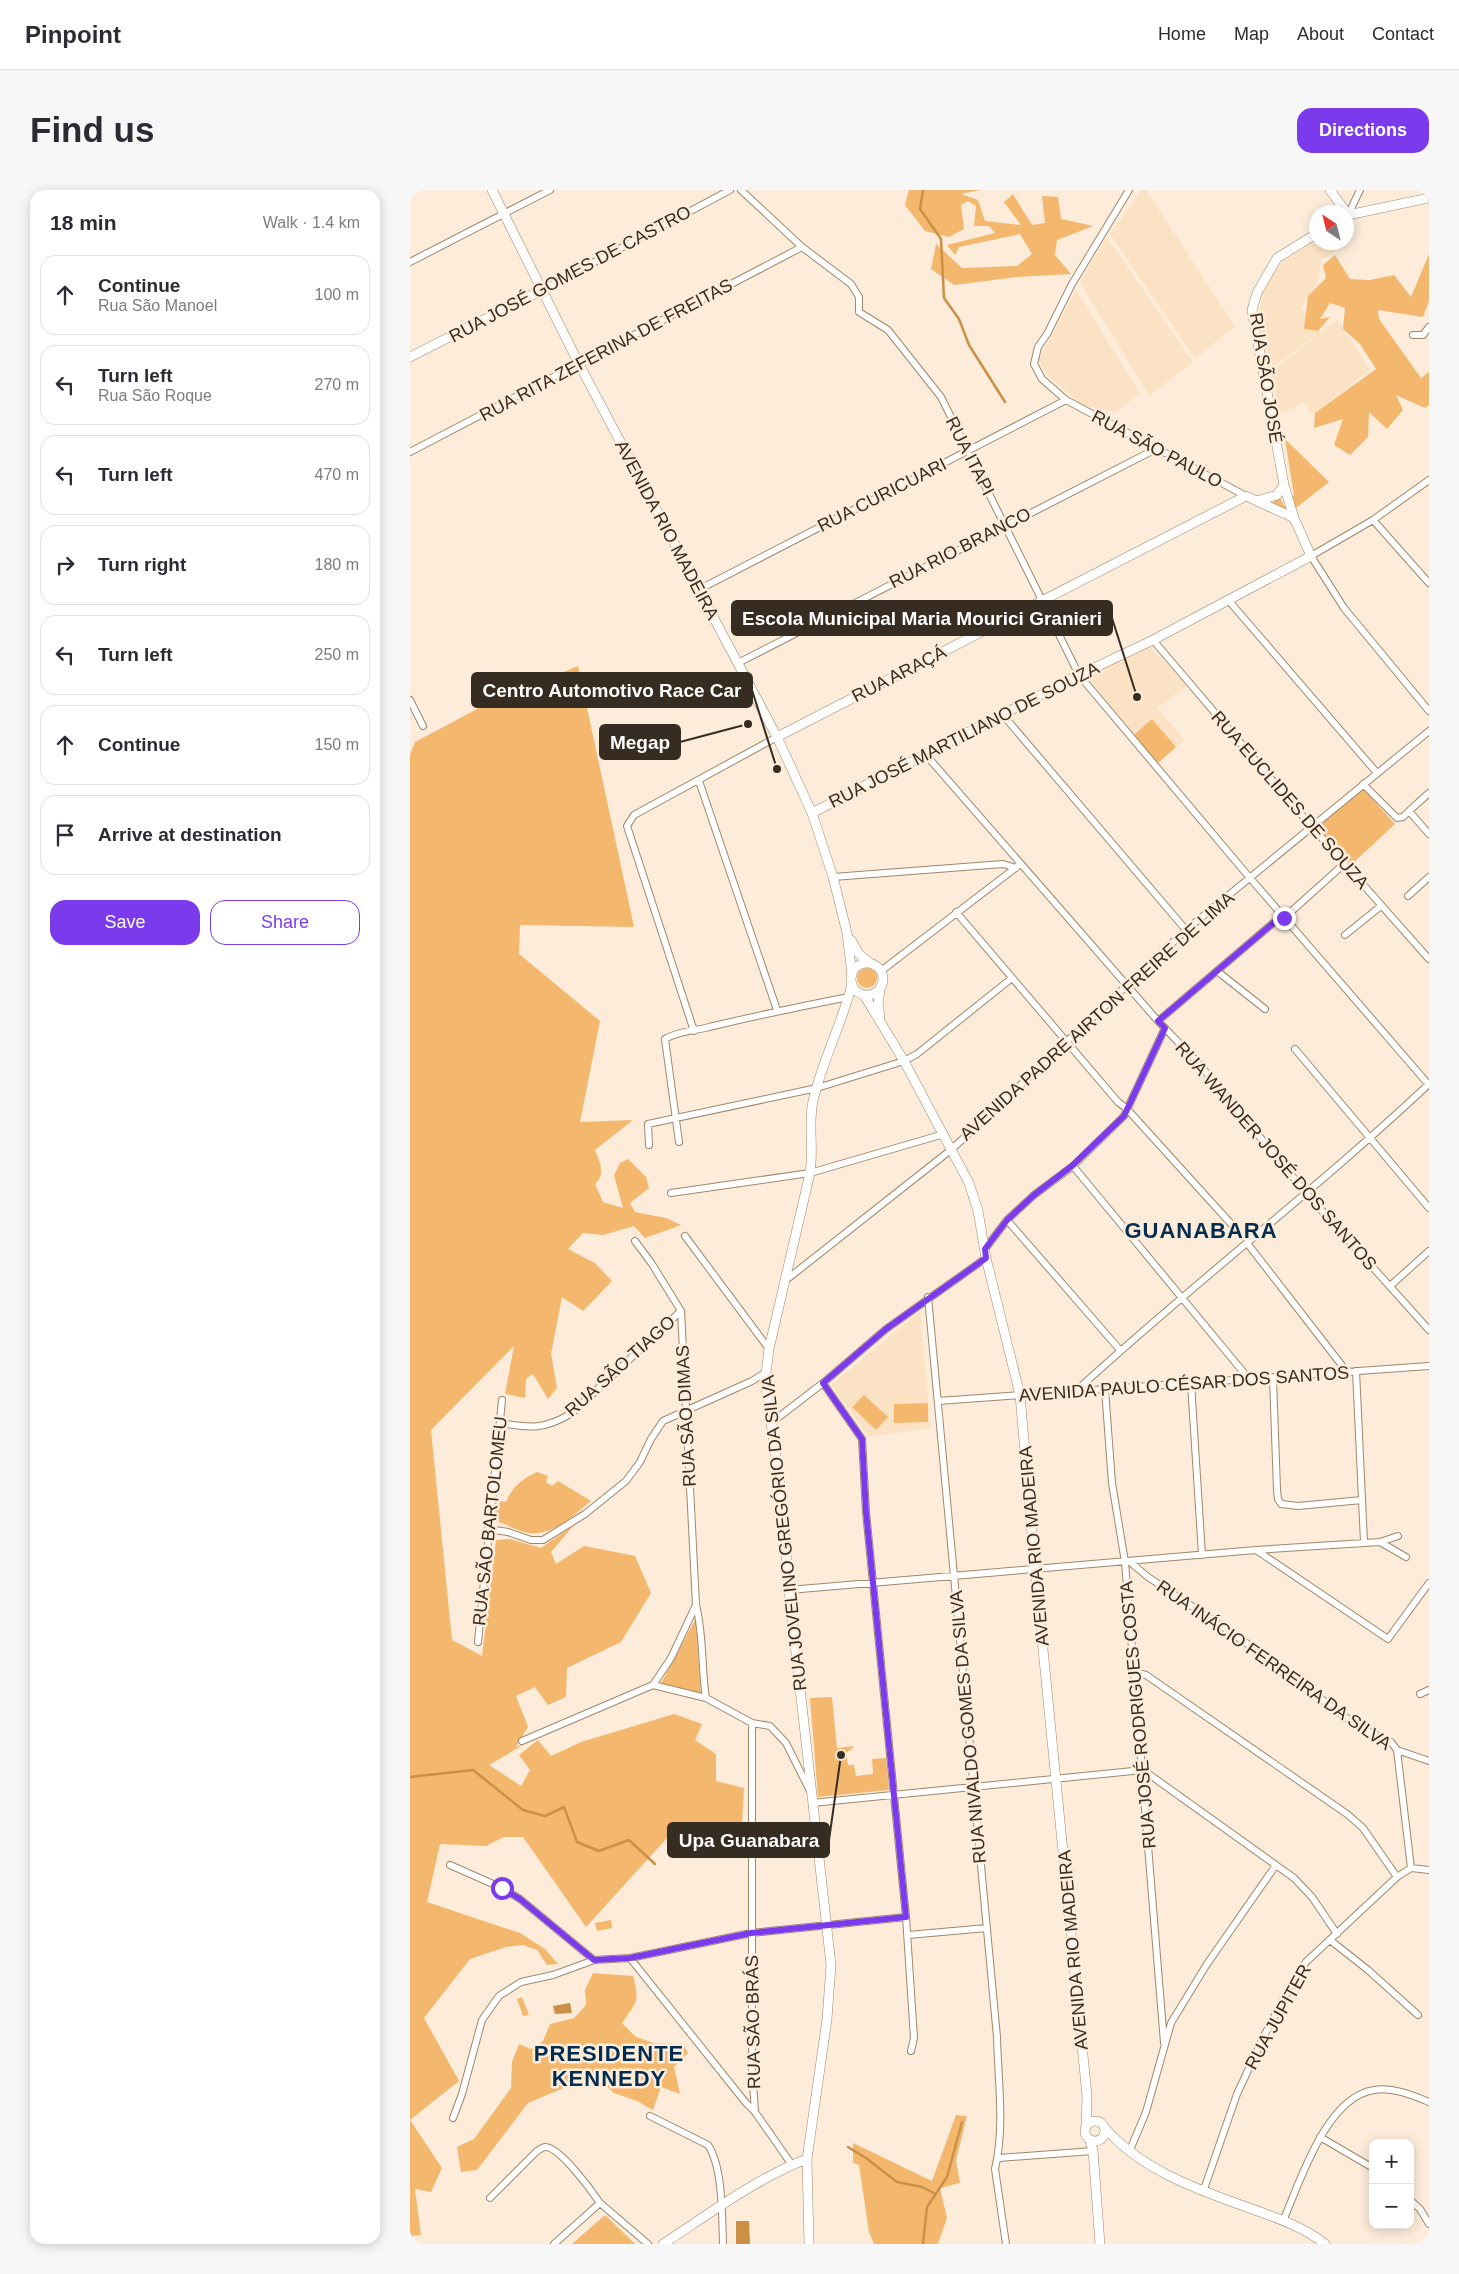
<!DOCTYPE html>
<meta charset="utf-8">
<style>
:root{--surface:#fff;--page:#f7f7f7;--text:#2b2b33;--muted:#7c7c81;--line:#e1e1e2;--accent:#7c3aed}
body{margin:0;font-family:Helvetica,sans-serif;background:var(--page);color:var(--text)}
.controls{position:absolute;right:15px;bottom:15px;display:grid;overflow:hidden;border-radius:10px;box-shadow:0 2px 12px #0003}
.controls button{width:45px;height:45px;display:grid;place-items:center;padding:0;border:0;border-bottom:1px solid var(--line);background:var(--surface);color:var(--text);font:25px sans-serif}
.compass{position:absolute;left:899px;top:15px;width:45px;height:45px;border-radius:50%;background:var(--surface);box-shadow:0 2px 12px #0003;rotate:325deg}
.stop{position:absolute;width:15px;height:15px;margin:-11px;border:4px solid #7c3aed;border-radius:50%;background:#fff}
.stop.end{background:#7c3aed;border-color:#fff;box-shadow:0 1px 5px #0008}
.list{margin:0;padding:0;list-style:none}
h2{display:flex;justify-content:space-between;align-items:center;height:65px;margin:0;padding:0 20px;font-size:21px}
h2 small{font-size:16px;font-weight:400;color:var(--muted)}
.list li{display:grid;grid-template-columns:32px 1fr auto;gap:15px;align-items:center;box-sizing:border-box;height:80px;margin:0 10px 10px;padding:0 10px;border:1px solid var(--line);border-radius:15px}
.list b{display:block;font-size:19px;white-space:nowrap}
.list p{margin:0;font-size:16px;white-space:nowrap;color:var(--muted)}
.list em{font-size:16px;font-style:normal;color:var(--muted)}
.actions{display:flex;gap:10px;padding:15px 20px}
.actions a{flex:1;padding:11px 0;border:1px solid var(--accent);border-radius:15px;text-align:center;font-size:18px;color:var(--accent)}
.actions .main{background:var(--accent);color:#fff}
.icon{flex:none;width:28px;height:28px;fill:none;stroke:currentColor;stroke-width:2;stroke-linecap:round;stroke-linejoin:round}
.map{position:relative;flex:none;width:1019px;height:2054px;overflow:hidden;border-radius:15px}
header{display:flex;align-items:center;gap:30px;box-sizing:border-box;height:70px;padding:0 25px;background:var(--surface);border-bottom:1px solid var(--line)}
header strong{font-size:24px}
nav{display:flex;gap:28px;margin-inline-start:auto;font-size:18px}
.intro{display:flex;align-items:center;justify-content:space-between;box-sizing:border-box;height:120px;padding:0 30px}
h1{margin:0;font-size:35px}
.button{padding:12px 22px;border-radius:15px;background:var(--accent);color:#fff;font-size:18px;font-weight:700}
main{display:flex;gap:30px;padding:0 30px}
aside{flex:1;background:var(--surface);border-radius:15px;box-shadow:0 2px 12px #0003}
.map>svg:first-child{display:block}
.built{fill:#fce2c5}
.green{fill:#f4b76e}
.water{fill:#cb9046}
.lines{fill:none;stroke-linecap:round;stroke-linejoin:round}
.stream{stroke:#cb9046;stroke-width:2.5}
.street-casing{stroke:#9f876b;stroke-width:8}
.secondary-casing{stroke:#9f876b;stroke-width:10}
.street{stroke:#fff;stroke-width:6}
.secondary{stroke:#fff;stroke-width:9}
.route{stroke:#7c3aed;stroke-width:6}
.labels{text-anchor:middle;stroke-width:5;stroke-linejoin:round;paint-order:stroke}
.street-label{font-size:18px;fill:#372c21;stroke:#fdecda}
.district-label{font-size:22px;font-weight:bold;letter-spacing:1px;fill:#022c50;stroke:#fdecda}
.leader{fill:none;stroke:#372c21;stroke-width:2}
.callout-dot{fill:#372c21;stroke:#fdecda;stroke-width:2}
.callout{fill:#372c21;stroke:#372c21;stroke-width:2}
.callout-label{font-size:19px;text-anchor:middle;font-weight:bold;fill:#fff}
</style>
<header>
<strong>Pinpoint</strong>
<nav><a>Home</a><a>Map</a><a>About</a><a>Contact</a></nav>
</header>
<div class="intro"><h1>Find us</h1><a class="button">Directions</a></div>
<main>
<aside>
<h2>18 min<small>Walk · 1.4 km</small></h2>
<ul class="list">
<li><svg class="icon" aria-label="ahead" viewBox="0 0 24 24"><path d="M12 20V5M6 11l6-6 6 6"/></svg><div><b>Continue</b><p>Rua São Manoel</p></div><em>100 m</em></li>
<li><svg class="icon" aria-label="left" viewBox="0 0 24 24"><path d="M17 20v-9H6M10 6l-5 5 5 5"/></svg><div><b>Turn left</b><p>Rua São Roque</p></div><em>270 m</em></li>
<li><svg class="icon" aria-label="left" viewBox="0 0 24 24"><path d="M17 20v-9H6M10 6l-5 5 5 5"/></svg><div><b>Turn left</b></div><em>470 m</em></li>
<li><svg class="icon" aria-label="right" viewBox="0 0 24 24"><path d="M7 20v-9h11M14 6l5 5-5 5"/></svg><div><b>Turn right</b></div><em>180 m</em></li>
<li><svg class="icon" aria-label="left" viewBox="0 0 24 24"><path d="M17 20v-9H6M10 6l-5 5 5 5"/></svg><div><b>Turn left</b></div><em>250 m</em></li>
<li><svg class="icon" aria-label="ahead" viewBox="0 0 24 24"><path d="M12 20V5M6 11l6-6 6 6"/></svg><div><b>Continue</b></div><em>150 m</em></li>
<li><svg class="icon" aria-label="arrive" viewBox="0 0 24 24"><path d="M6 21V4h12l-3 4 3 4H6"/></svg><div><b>Arrive at destination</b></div></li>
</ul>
<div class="actions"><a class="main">Save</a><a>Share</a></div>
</aside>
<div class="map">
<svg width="1019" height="2054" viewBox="0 0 1019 2054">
<rect width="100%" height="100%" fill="#fdecda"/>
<path class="built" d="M731,0H736L825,136L785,169L700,44Z
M697,47L783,172L739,206L670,92Z
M906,51L918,53L926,61L911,70L909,89L891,119L911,142L927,130L960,180L902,225L893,212L869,226L861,182L910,143L861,178L849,127L853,99L873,71Z
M666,100L730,203L706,222L672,215L635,182L629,169Z
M739,455L776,496L747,518L775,550L747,573L676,486Z
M510,1121L521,1238L459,1247L421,1195Z"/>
<path class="green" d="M499,0H570L551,4L568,10L575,31L611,35L594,12L603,4L622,35L635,33L632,6L648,7L651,29L683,36L647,50L645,65L661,84L607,87L544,95L521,79L526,54L552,78L607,76L622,64L610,44L549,57L545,65L537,55L585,43L579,36H564L566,16L558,11L551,15L554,39L539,47L515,41L495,15Z
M1019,64V111L1013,127L968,120L969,129L1011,188L1019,182V215L1015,218L986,205L993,220L977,239L959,222L958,247L940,265L924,255L933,229L904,238L905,223L966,179L950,154L933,139L935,118L920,113L910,129L920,127L908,141L894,139L898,106L916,88L913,75L925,65L940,89L960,90L984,85L1001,107Z
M875,249L919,292L886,318L874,319L862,313L870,308L875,317L884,305Z
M168,476L224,737L110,735L109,764L190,831L170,932L223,930L185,960C190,973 196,984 185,994L193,1012L213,1018L204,985L210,973L218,969L236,987L239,998L220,1013L225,1022L256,1028L271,1035L235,1048L224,1036L193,1045L173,1043L158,1059L185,1073L202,1091L173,1121L152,1107L141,1164L147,1198L138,1209L123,1184L116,1189L115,1208L95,1204L104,1156L21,1240L42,1450L72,1466L86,1350L100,1349L131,1358L164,1335L141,1362L146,1374L174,1356L225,1366L241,1403L211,1452L157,1478L156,1507L138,1515L125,1497L106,1506L118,1537L106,1557L113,1555L79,1575L111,1596L120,1580L109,1565L128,1550L141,1566L171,1552L264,1524L292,1534L285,1550L306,1564V1591L334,1598L331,1653L284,1655L267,1637L176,1737L113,1647H94L76,1656L30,1654L17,1712L110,1743L135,1759L148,1774L137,1775L127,1760L113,1755L96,1757L60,1769L14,1828L49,1891L0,1930L32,1978L21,2002L5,1999L11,2045L0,2046V565L5,552L86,509Z
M742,529L766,557L748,573L724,545Z
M953,599L985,634L942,674L907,638Z
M447 788a10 10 0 1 1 20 0a10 10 0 1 1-20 0Z
M454,1205L478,1227L466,1240L442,1217Z
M518,1213V1232L484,1233V1214Z
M127,1282L138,1286L136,1292L142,1296L148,1291L181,1311C164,1325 143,1346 119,1343C109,1342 98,1335 89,1332L84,1318L85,1310L96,1312C102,1297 113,1288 127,1282Z
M286,1428L291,1507L249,1497Z
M422,1507L427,1558L443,1556V1558L436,1563L438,1575H444L446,1586L463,1584L462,1569L476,1568L479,1600L408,1607L400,1508Z
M201,1730L202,1738L187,1741L185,1733Z
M183,1783L223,1786C230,1813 227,1811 212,1833L226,1847L244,1853L273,1854L278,1863L264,1877L270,1904L251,1897L243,1920L227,1911L204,1903L184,1885L118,1913L67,1980L51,1982L47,1957L64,1949L101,1898L102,1872L109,1854L121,1859L133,1851L140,1834L164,1828L176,1815L175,1800Z
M112,1807L119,1825L113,1826L107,1809Z
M546,1925L557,1926L546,1970L550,1993L530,1998L537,2028L528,2054H464L459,2042L449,1975L443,1973V1953L522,1991Z
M195,2025L225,2054H162Z"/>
<path class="water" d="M160,1813L162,1823L145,1824L143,1816Z
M326,2031H339L340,2054H326Z"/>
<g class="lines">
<path class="stream" d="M513,0L510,19L531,49L534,108L549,129L559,155L595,212
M0,1587L63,1580L113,1620L135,1626L154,1617L167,1652L189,1661L219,1650L245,1674
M438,1957L456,1968L487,1992L512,1997L526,2004
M513,2054L517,2017L537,1987L552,1932"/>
<g class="street-casing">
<path id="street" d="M331,0L392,57L441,94L449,107V122L478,140L531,207L669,485L840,688L1019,895
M719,0L662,94L637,144L628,157L624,174L632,189L656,210L836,306
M938,25L950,0
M0,72L140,0
M132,100L320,0
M1003,145H1013L1019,137
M0,262L392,57
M1019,290L963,330L901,366L934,418L1019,521
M963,330L1019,393
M288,400L656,210
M819,411L967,583
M743,450L902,637L1019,769
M328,473L746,259
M0,510L13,536
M593,525L776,740
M516,565L748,831L790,875L897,1004L1019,1140
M289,591L367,820
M953,594L987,628L993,627L999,621L1019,644
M999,621L1019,603
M423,687L593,674L606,678
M998,706L1019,687
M546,722L708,912L717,919L823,1036
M935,745L971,716
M471,781L608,676
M807,781L855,819
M748,831L868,729L874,728L934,674
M284,841L217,636L224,625L367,547
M885,859L1019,1018
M269,952L255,849C268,841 284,841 299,837C346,826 392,816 439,807
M239,955L238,934L407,898L494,871L507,864L602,788
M663,976L839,1189
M261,1003L400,983L534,944
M597,1030L710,1160
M275,1046L359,1159
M225,1051L242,1074L271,1121L286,1415C294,1447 291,1476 296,1508
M837,1053L937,1182
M575,1059L597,1030L624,1005L663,976L714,926L755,838
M376,1090L542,959L776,740L1019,541
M980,1096L1019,1061
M518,1107L587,1847C588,1890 595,1937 585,1979L596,2054
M946,1181L954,1352
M863,1188L867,1300L868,1309L871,1314L888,1316L952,1310
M413,1193L452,1249L456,1322L496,1727L504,1848L501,1861
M781,1193L792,1365
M695,1199L702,1293L715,1372L754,1853
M666,1201C781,1095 905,1001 1019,894
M528,1211L1019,1176
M90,1233C121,1238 134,1240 162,1223L271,1121
M361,1233L413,1193L476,1139L576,1068
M78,1339L98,1342L121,1350H133L175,1324L216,1291L230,1272L241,1249L253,1231L342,1191L356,1182
M970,1352L996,1367
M846,1360L978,1449L1019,1393
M720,1372L738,1387L835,1452L946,1535L981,1552L987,1560L1001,1678
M379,1400L846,1360L970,1352L988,1346
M68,1452L92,1210
M724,1482L736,1485L937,1624L953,1638L987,1687
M243,1495L261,1468L286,1415
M1010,1504L1019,1500
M342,1533V1878L345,1922
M112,1551L243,1495L296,1508L342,1533L360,1536L376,1553L400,1601
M987,1560L1019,1571
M402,1613L733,1580L884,1688L902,1707L927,1744
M40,1675L92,1698L110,1709L184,1770
M498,1745L577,1738
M920,1750L958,1780L1008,1825
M220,1768L336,1913L345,1922L382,1975
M240,1926L298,1955C313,1977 312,2027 313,2054
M43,1928L52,1904L72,1830L89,1806L111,1792L143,1785L184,1770L220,1768L341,1743L496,1727
M910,1947L963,1978
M720,1960L736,1922L761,1833L797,1774L866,1675
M589,1968L683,1961
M793,2002L827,1904L854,1846L881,1795L896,1772L987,1687L1001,1678L1019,1680
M80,2008L127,1961C129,1960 133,1957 135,1957C149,1956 182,2001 190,2013
M1000,2010L1010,2019L1019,2034
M873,2031C890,1992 916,1907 964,1900C983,1897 1002,1905 1019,1912
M144,2054L190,2013L238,2054"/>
</g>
<g class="secondary-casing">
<path id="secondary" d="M82,0L169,174L367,547L402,623L423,687L437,743L442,785
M920,0L936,22
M936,23L938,25L1019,8
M0,167L132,100
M847,311L867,305L874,295
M367,547L836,306L884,328
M402,623L669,485L743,450L901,366L884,328L874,295L842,120L847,103L867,68L906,44
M441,750L449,764L460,773
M441 789a16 16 0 1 1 32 0a16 16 0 1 1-32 0Z
M470,800L468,814L470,827
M454,805L494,871L559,993L568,1021L576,1068L610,1205L625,1378L677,1906L676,1938
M675 1941a10 10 0 1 1 20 0a10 10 0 1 1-20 0Z
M694,1937C732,1981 789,2000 842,2019C867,2028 894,2037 915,2054
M679,1949L683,1960L690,2054
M253,2054C296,2026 350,1986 397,1969
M399,2054L397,1969L417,1829L421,1775L379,1400L371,1301L355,1191L359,1159L400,983C404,959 398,933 403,911C412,871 432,834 442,794"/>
</g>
<use href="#street" class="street"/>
<use href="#secondary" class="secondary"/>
</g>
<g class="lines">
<path class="route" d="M92,1698L110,1709L184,1770L220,1768L341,1743L496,1727L456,1322L452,1249L413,1193L476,1139L576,1068L575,1059L597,1030L624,1005L662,976L714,926L755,838L748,831L868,729L874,728"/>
</g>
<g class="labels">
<g class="street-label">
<text transform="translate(160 84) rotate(-28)" y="6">RUA JOSÉ GOMES DE CASTRO</text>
<text transform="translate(196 160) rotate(-28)" y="6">RUA RITA ZEFERINA DE FREITAS</text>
<text transform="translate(856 188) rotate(81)" y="6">RUA SÃO JOSÉ</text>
<text transform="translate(747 259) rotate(28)" y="6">RUA SÃO PAULO</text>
<text transform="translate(560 266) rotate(63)" y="6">RUA ITAPI</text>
<text transform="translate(472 305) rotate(-27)" y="6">RUA CURICUARI</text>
<text transform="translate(257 340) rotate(62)" y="6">AVENIDA RIO MADEIRA</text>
<text transform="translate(550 358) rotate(-27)" y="6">RUA RIO BRANCO</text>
<text transform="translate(489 484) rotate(-27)" y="6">RUA ARAÇÁ</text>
<text transform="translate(554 545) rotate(-27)" y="6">RUA JOSÉ MARTILIANO DE SOUZA</text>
<text transform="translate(880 610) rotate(49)" y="6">RUA EUCLIDES DE SOUZA</text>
<text transform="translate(687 826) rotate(-42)" y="6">AVENIDA PADRE AIRTON FREIRE DE LIMA</text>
<text transform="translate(866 966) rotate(49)" y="6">RUA WANDER JOSÉ DOS SANTOS</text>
<text transform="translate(210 1176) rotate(-42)" y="6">RUA SÃO TIAGO</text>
<text transform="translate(774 1194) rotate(-4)" y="6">AVENIDA PAULO CÉSAR DOS SANTOS</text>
<text transform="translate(276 1226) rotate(-93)" y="6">RUA SÃO DIMAS</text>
<text transform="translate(80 1331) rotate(-84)" y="6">RUA SÃO BARTOLOMEU</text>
<text transform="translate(374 1343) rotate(-96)" y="6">RUA JOVELINO GREGÓRIO DA SILVA</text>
<text transform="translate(624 1356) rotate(-95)" y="6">AVENIDA RIO MADEIRA</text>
<text transform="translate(864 1475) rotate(35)" y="6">RUA INÁCIO FERREIRA DA SILVA</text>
<text transform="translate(728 1525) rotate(-95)" y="6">RUA JOSÉ RODRIGUES COSTA</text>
<text transform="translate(558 1537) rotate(-95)" y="6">RUA NIVALDO GOMES DA SILVA</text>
<text transform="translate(663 1760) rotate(-95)" y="6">AVENIDA RIO MADEIRA</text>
<text transform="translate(868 1827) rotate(-61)" y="6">RUA JUPITER</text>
<text transform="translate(343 1832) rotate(-91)" y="6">RUA SÃO BRÁS</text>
</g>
<g class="district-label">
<text x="791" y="1048">GUANABARA</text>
<text x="199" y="1871">PRESIDENTE<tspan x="199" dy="25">KENNEDY</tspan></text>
</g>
</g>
<path class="leader" d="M727 507L702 428M367 579L342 500M338 534L270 552M431 1565L419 1650"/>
<g class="callout-dot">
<circle cx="727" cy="507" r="5"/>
<circle cx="367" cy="579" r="5"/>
<circle cx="338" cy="534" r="5"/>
<circle cx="431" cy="1565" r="5"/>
</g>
<g class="callout">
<rect x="322" y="411" width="380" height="34" rx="5"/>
<rect x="62" y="483" width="280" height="34" rx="5"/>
<rect x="190" y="535" width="80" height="34" rx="5"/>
<rect x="258" y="1633" width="161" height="34" rx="5"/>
</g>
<g class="callout-label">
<text x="512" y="435">Escola Municipal Maria Mourici Granieri</text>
<text x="202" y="507">Centro Automotivo Race Car</text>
<text x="230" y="559">Megap</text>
<text x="339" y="1657">Upa Guanabara</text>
</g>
</svg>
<div class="controls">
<button>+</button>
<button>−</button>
</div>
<svg class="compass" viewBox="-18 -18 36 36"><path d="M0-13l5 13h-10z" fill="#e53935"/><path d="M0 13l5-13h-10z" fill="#7c7c81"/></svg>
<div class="stop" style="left:92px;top:1698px"></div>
<div class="stop end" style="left:874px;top:728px"></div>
</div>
</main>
